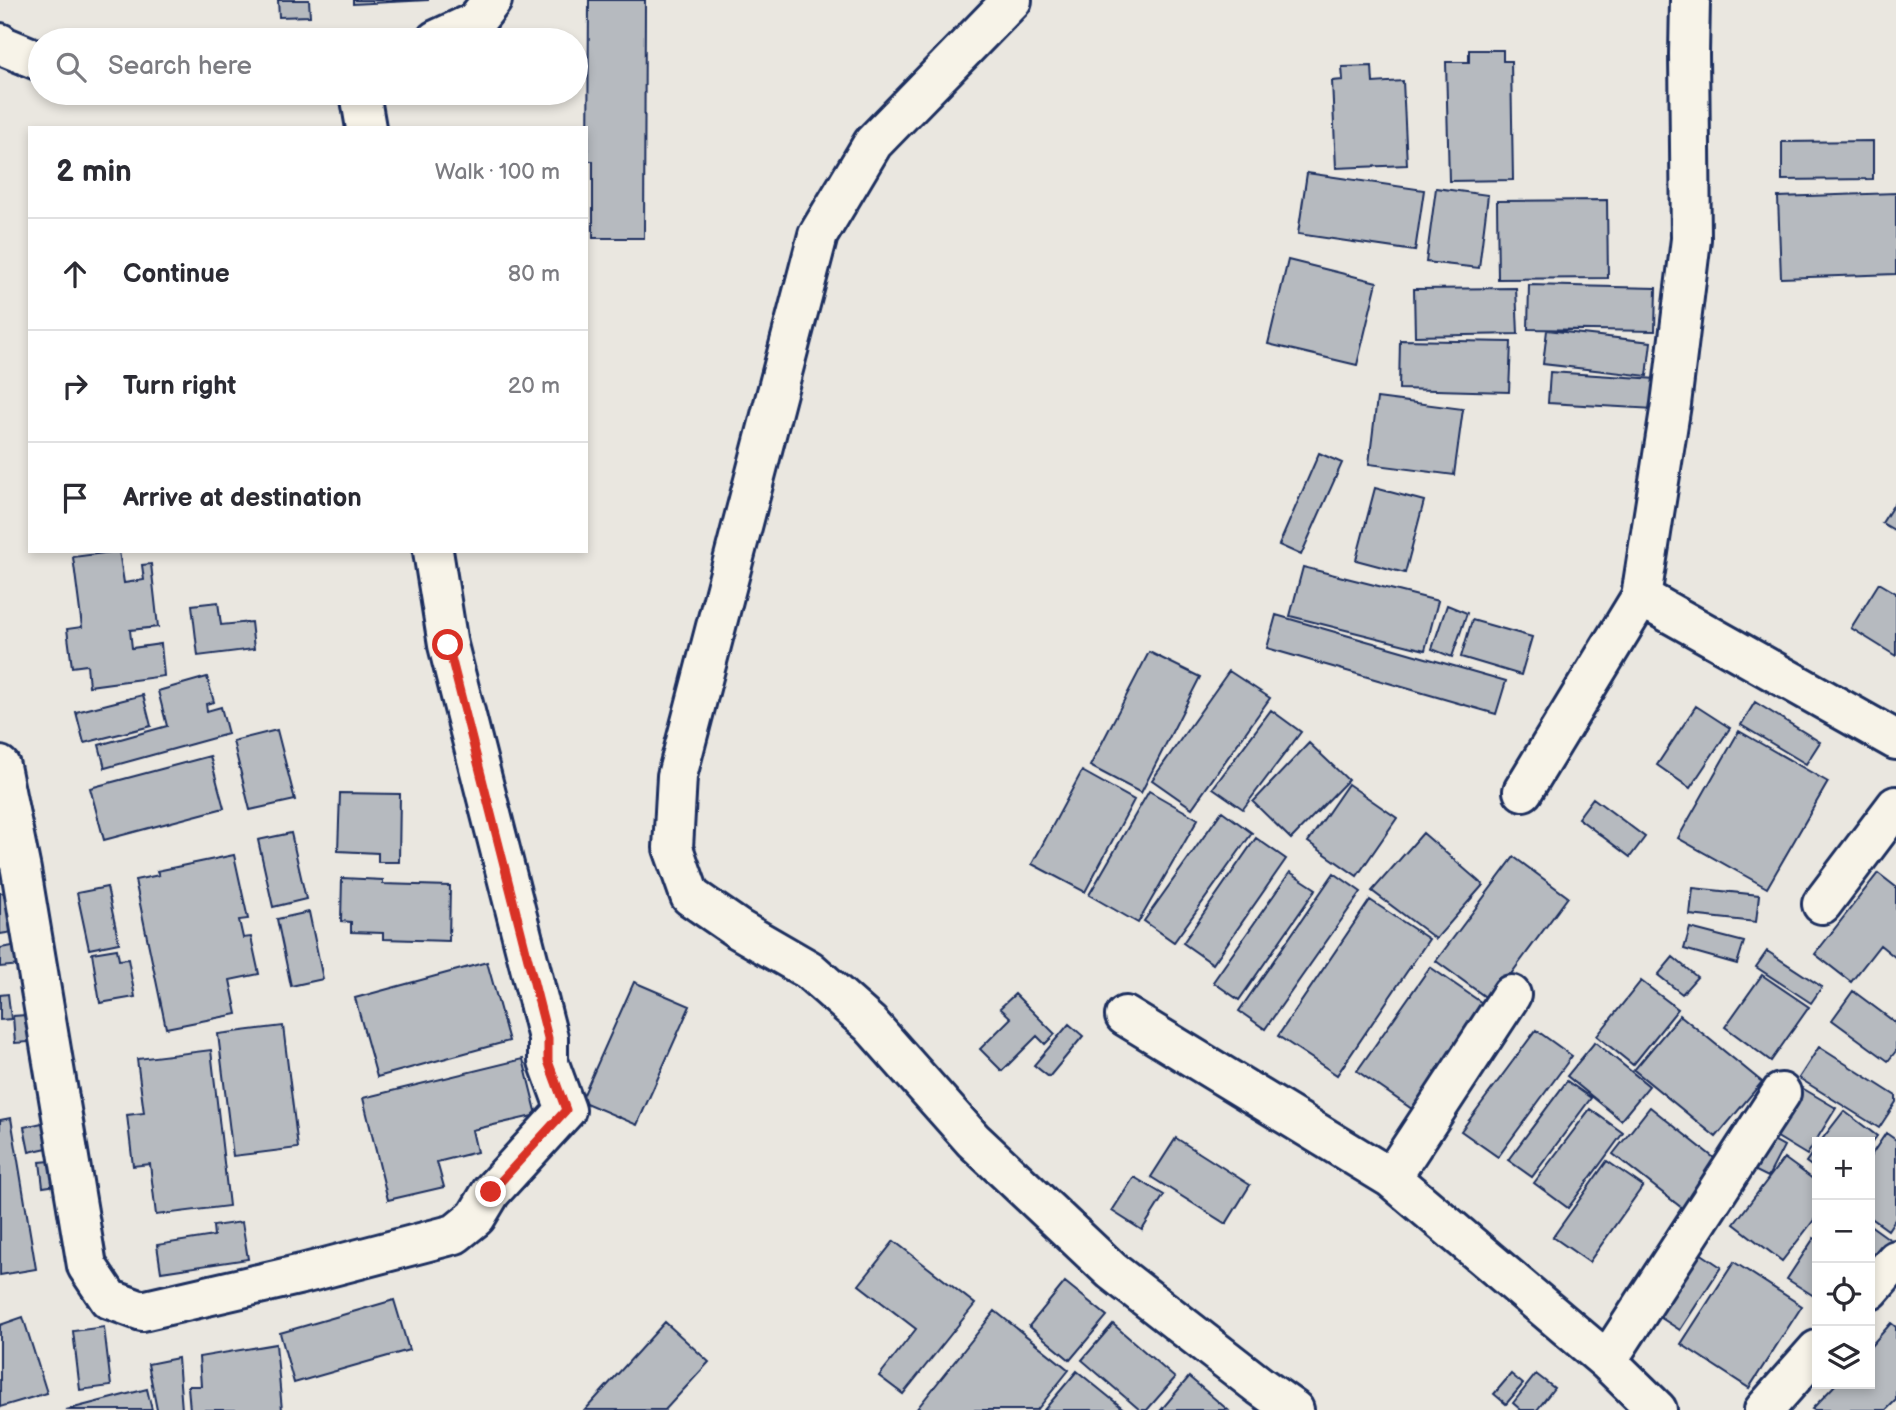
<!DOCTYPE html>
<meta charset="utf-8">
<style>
:root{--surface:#fff;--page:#f7f7f7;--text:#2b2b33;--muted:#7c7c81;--line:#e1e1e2}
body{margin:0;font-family:"Balsamiq Sans",sans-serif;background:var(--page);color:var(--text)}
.controls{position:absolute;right:21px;bottom:21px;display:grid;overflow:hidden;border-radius:0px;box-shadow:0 4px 10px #0003}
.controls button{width:63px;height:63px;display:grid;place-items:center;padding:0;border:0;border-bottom:2px solid var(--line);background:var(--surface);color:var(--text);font:35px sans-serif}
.stop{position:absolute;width:21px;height:21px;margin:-16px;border:5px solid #d93025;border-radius:50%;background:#fff}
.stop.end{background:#d93025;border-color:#fff;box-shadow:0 2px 7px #0008}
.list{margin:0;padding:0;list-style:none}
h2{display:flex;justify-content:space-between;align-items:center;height:91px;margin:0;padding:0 28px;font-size:30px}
h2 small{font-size:23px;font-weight:400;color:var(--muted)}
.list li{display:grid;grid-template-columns:46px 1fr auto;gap:21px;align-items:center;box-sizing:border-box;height:112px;padding:0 28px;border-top:2px solid var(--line)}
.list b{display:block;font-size:26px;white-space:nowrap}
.list em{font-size:23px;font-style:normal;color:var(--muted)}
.icon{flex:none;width:38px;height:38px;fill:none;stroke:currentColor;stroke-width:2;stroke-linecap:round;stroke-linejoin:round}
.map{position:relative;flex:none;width:1896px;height:1410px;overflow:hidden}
.search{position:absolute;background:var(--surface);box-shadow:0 4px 10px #0003;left:28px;top:28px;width:560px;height:77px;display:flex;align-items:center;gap:18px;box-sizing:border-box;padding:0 24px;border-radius:38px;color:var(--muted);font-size:26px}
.panel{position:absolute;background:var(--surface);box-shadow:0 4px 10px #0003;left:28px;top:126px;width:560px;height:427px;border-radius:0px}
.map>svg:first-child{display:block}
.building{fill:#b6babf;stroke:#1b2f5e;stroke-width:2}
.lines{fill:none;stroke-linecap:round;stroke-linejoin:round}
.minor-casing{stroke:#1b2f5e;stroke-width:44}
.minor{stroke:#f7f3e8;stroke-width:38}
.route{stroke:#d93025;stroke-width:9}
</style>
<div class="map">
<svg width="1896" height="1410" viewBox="0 0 1896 1410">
<rect width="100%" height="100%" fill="#eae7e0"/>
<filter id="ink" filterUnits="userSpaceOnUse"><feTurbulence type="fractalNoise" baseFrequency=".0143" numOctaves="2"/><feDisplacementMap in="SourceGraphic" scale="14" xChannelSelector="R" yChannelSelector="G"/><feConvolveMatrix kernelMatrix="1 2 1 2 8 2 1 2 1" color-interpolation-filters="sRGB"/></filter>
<g filter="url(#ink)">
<path class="building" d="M278,0H309L310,16L279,17Z
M353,0H429L353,4Z
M589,0H645L644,238H593V161H588Z
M1469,50H1503V61H1511L1513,180L1449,181L1446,62H1469Z
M1372,66L1373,83L1403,81L1407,165L1336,168L1332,81L1343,80L1342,67Z
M1873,141V179L1782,180V142Z
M1307,173L1424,190L1415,251L1298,234Z
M1436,188L1488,195L1479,268L1426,262Z
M1896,193V274L1781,278L1778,197Z
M1607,200L1608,278L1498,279L1497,201Z
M1288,260L1377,282L1357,365L1268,344Z
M1529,285L1656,288L1655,331L1528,329Z
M1516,288L1518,334L1415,336L1414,289Z
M1547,330L1651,342L1647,376L1543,364Z
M1400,340L1511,342L1509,392L1399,389Z
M1550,372L1657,379L1655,409L1548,403Z
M1377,398L1463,409L1454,475L1369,464Z
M1319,453L1342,463L1301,555L1279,545Z
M1375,488L1424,501L1405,573L1356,560Z
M1896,501V531L1882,523Z
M119,551L124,583L144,580L142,565L151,564L158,627L130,630L132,648L161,644L164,676L89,686L87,665L72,667L67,629L82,627L73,557Z
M1303,567L1438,601L1425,650L1290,616Z
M1879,583L1896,593V656L1851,628Z
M218,602L221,625L251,622L254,649L198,656L192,605Z
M1447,605L1467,613L1452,657L1432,649Z
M1276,615L1506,681L1496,714L1267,648Z
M1472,620L1532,637L1521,675L1461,657Z
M1149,652L1200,677L1141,793L1090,766Z
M1229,671L1270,698L1192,808L1152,780Z
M207,677L214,702L206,704L207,711L221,707L228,734L105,768L99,745L167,726L158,691Z
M143,695L151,726L84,743L76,712Z
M1755,702L1820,742L1806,764L1741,725Z
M1696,706L1730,728L1690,788L1657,765Z
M1271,710L1301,732L1243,809L1213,788Z
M277,730L295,800L250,810L233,741Z
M1739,731L1828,782L1767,888L1678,838Z
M1309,743L1348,780L1291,839L1253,802Z
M210,756L224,808L104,840L90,788Z
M1082,771L1134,800L1085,892L1032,864Z
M1348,784L1397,818L1357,876L1308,842Z
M1149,791L1198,819L1138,923L1089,895Z
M340,793L400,794L399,862H378V853L338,851Z
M1593,798L1645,837L1630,857L1578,818Z
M1222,811L1252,833L1174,942L1144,921Z
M291,833L306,899L273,907L258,840Z
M1423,833L1483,885L1436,939L1372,891Z
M1256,838L1286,859L1213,964L1183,943Z
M234,855L248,919L239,920L243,938L251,937L259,974L230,980L237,1014L166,1028L135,880L159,875L157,871Z
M1514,857L1568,897L1491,1001L1436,961Z
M1290,872L1316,889L1239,1000L1213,982Z
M1334,873L1361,892L1265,1029L1239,1011Z
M1878,873L1896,887V958L1880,945L1851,982L1815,954Z
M342,878L383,880V884L450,886L449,941L383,939V933L351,932V922L341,921Z
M107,887L119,943L89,949L77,893Z
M1693,888L1759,895L1756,922L1690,915Z
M8,892L13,932L0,934V893Z
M1370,900L1429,939L1337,1075L1278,1036Z
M309,912L323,979L291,986L277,919Z
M1690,928L1744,942L1737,964L1684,949Z
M19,945L21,965L0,967V948Z
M117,949L119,960L128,959L135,997L100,1003L92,953Z
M1767,951L1822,987L1811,1003L1756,967Z
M1673,957L1697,977L1682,994L1658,975Z
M487,962L509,1041L377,1077L355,998Z
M1430,967L1485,1005L1412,1109L1357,1071Z
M1762,975L1809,1007L1771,1061L1725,1027Z
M1641,981L1678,1009L1633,1065L1597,1036Z
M634,982L690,1006L637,1125L581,1101Z
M1853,991L1896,1023V1051L1888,1061L1832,1020Z
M8,994L11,1019L0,1020V995Z
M1015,994L1055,1034L1045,1044L1037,1036L1002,1071L980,1049L1011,1018L1000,1008Z
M40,1014L42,1041L15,1043L13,1016Z
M1680,1015L1762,1082L1716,1137L1634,1070Z
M1069,1024L1083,1036L1049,1077L1034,1065Z
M283,1026L298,1148L233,1156L218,1034Z
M1536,1030L1572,1056L1498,1157L1461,1131Z
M1595,1042L1649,1086L1621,1120L1567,1076Z
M1819,1047L1896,1096V1102L1879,1128L1799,1078Z
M211,1050L229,1206L156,1215L150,1164L133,1166L127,1115L144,1113L137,1059Z
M523,1059L537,1115L472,1130L477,1152L437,1162L444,1187L388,1200L363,1098Z
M1567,1081L1591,1098L1532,1177L1508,1160Z
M1797,1085L1836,1108L1807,1155L1769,1132Z
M1650,1107L1719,1162L1682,1208L1613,1154Z
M1590,1109L1623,1133L1568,1208L1534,1183Z
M1844,1111L1877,1136L1870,1145V1142H1820Z
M11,1118L36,1269L0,1275V1120Z
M51,1121L56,1146L29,1152L24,1127Z
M1886,1133L1896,1140V1218L1888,1230L1870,1217V1157Z
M1766,1136L1784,1146L1768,1177L1750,1168Z
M1176,1138L1250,1185L1226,1224L1151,1177Z
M1817,1146V1170L1806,1162Z
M1784,1158L1817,1182V1216L1782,1261L1734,1224Z
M61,1160L64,1184L43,1187L40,1162Z
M1607,1161L1643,1186L1589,1262L1553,1237Z
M1134,1177L1164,1195L1142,1230L1112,1211Z
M242,1222L248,1259L161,1272L157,1245L214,1236L213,1226Z
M1870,1225L1895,1243L1870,1266Z
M1814,1238L1817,1240V1298L1787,1279Z
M894,1241L975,1304L903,1394L879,1376L916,1329L859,1285Z
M1697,1251L1721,1267L1680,1330L1655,1314Z
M1734,1262L1802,1306L1749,1388L1681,1344Z
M1065,1282L1107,1316L1070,1360L1029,1326Z
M394,1300L409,1350L294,1383L280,1333Z
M995,1311L1069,1370L1037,1410H916Z
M23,1317L47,1393L0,1407V1325Z
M665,1322L709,1362L665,1410H585Z
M1891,1323L1896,1327V1400L1886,1410H1814L1812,1409L1836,1384H1870V1347Z
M1113,1324L1175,1378L1147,1410H1140L1082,1360Z
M104,1327L111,1386L80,1390L73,1331Z
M276,1344L282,1410H190L188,1386H201L199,1357Z
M178,1358L182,1410H157L148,1364Z
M1077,1371L1125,1410H1044Z
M1511,1374L1523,1384L1506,1404L1494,1394Z
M1536,1374L1554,1388L1537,1410H1521L1513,1403Z
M1189,1377L1228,1410H1161Z
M147,1389L152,1410H66Z"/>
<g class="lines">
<g class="minor-casing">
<path id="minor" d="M1012,0L873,143L818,235L677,776L673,848L690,896L738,929L809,970L870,1024L973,1140L1112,1271L1260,1386L1294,1410
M436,40L475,22L492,0
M0,43L1,45L40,61
M360,93L366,128
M1641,597L1896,740
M0,766L21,870L87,1266L109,1299L142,1311L302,1274L455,1234L476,1217L491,1192L566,1110L548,1061V1038L448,645L433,551
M1523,791L1641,597L1671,404L1691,239L1689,54L1690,0
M1822,904L1896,806
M1125,1016L1391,1178L1607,1361L1657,1410
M1391,1178L1511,995
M1870,1290L1896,1260
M1607,1361L1781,1093
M1764,1410L1817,1350"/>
</g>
<use href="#minor" class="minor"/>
</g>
</g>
<g class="lines" filter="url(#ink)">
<path class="route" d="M448,645L548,1038V1061L566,1110L491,1192"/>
</g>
</svg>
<div class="controls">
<button>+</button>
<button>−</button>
<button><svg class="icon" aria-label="locate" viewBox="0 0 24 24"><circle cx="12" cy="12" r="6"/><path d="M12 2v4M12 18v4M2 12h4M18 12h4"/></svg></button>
<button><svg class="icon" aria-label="layers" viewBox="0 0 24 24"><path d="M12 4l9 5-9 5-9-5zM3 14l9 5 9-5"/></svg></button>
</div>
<div class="stop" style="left:448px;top:645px"></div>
<div class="stop end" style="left:491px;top:1192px"></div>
<div class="search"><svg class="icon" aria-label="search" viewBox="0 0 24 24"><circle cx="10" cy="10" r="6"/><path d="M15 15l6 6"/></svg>Search here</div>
<section class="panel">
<h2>2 min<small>Walk · 100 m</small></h2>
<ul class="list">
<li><svg class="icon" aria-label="ahead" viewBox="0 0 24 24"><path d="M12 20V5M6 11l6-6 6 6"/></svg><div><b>Continue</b></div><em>80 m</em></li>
<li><svg class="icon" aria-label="right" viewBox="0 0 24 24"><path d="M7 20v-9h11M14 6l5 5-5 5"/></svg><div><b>Turn right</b></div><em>20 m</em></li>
<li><svg class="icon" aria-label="arrive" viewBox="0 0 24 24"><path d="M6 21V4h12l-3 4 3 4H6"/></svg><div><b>Arrive at destination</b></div></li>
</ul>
</section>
</div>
